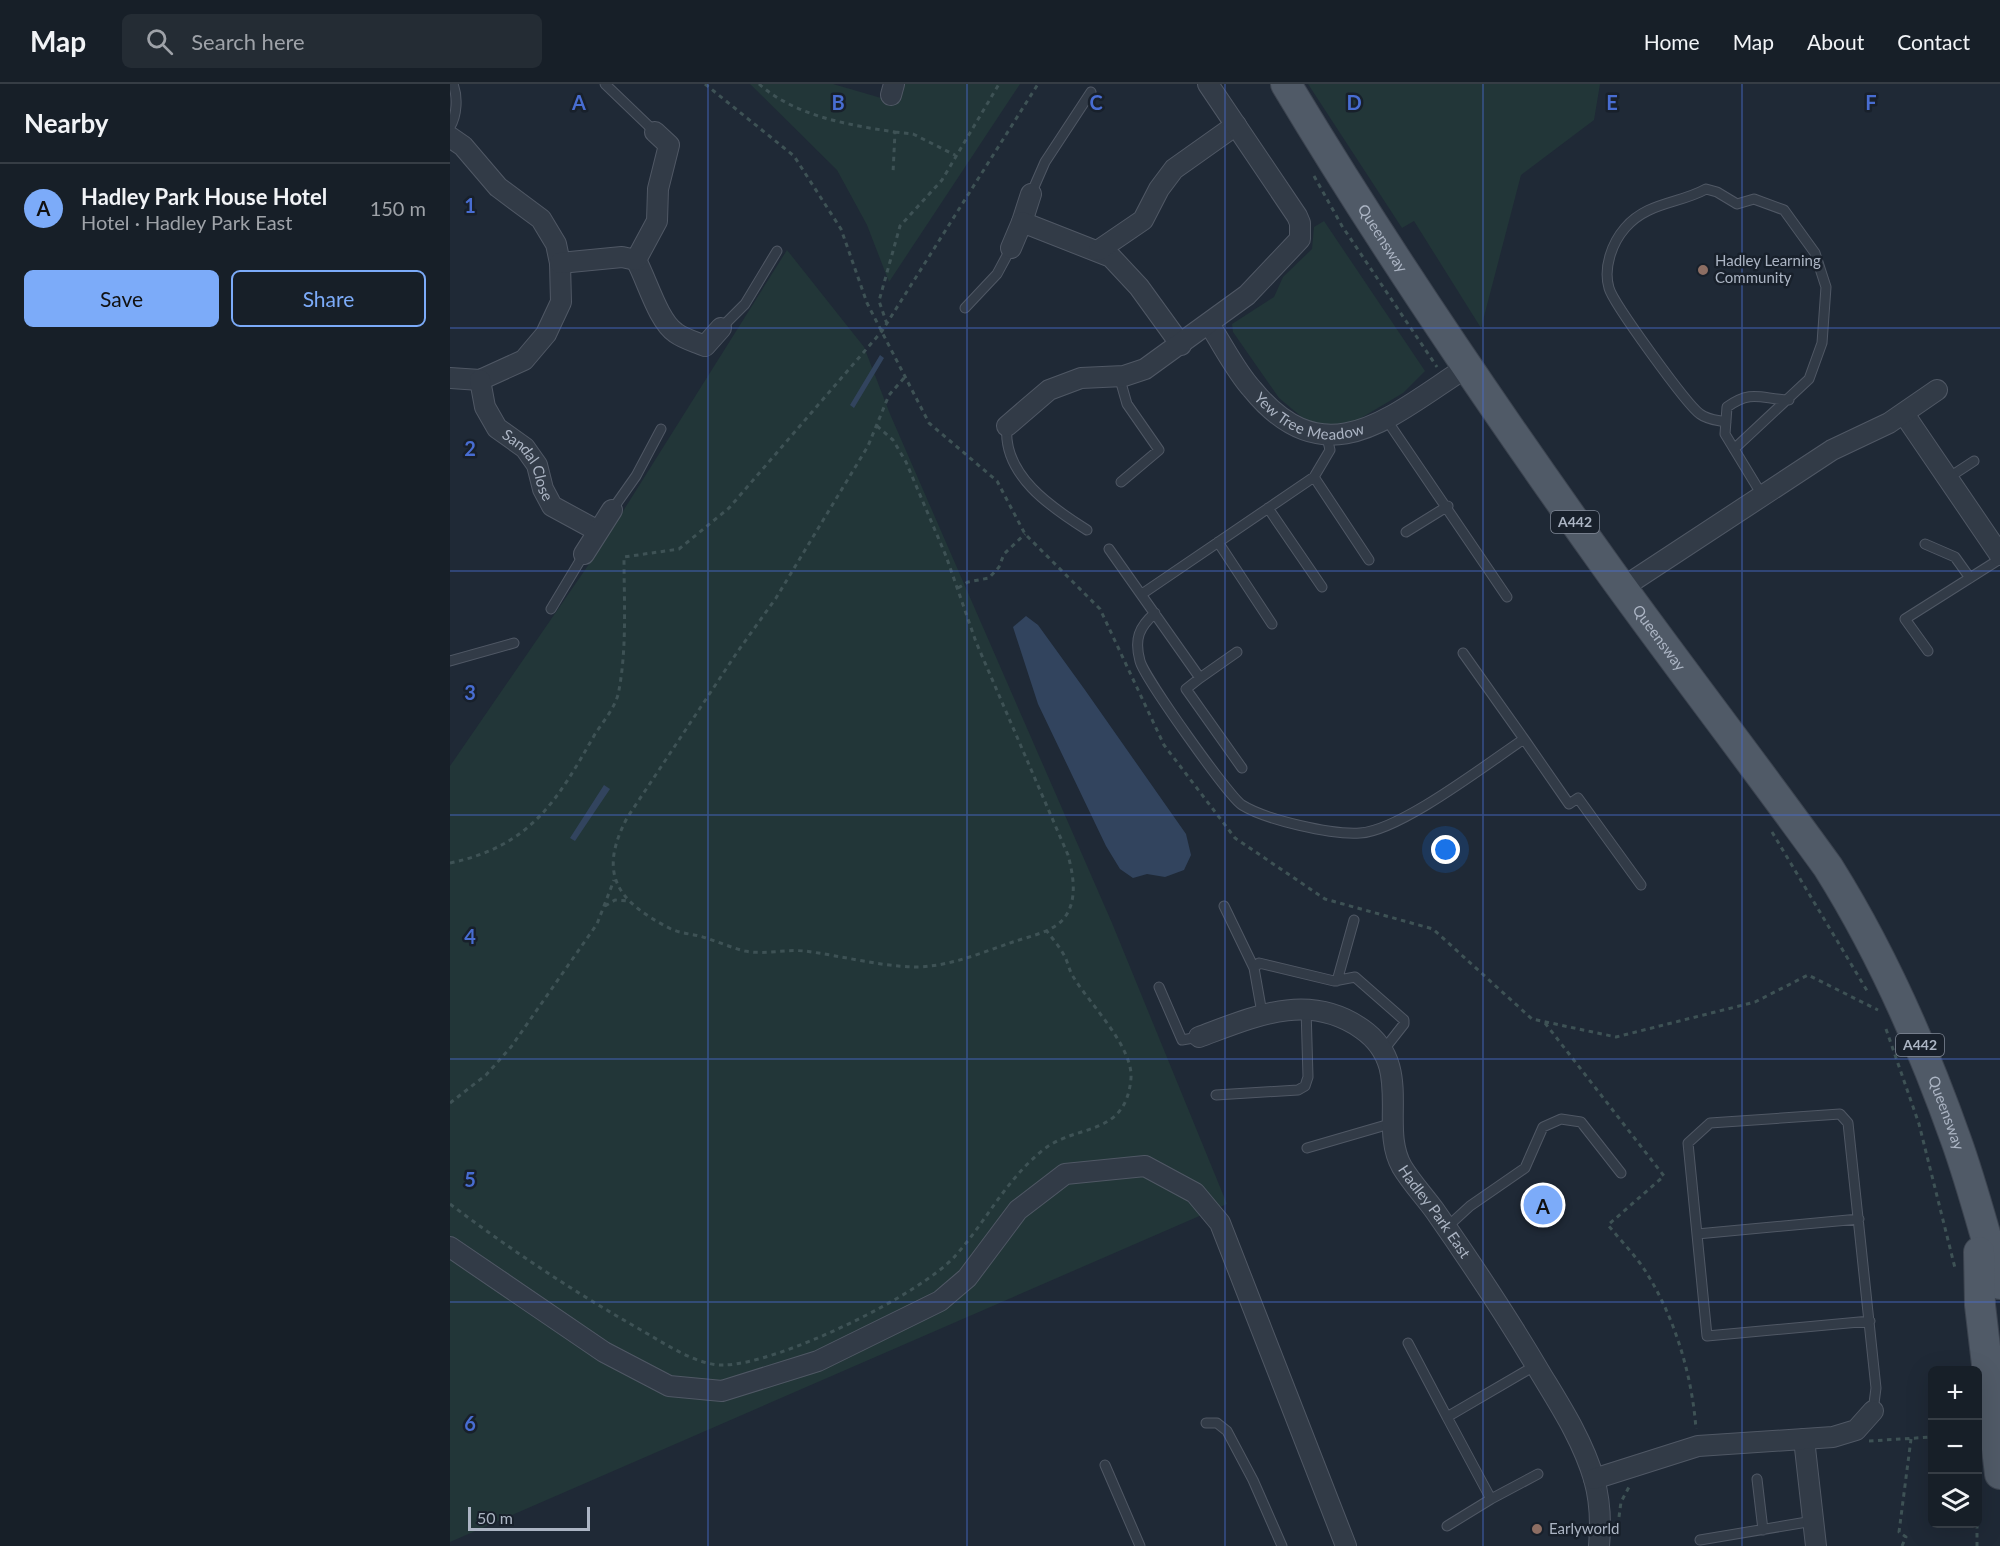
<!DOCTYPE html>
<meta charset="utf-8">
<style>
:root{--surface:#171f28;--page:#242c34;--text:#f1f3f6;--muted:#9ea2a8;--line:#363d45;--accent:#7cabf9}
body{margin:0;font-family:Lato,sans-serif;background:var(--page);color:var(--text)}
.controls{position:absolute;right:18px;bottom:18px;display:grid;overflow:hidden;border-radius:9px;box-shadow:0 6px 24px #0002}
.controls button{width:54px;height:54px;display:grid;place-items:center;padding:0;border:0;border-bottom:2px solid var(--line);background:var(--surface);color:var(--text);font:30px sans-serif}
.scale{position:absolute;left:18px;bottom:15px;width:122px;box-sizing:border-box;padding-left:6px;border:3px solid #acb5c4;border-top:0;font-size:16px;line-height:21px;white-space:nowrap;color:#acb5c4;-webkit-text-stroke:4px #18202b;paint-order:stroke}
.you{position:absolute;left:996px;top:766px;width:21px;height:21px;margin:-15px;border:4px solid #fff;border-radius:50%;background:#1a73e8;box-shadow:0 0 0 9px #1a73e833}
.badge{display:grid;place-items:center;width:39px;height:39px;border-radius:50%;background:var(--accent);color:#111;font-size:20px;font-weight:700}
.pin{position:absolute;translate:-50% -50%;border:3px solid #fff;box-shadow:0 2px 6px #0006}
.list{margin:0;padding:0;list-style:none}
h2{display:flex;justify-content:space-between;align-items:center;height:78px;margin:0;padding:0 24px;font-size:26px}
h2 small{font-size:20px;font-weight:400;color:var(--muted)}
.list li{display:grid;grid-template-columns:39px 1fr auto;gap:18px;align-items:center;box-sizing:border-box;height:90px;padding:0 24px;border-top:2px solid var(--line)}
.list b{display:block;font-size:22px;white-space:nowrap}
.list p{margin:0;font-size:20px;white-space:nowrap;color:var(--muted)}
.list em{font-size:20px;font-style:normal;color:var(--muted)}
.actions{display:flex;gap:12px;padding:18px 24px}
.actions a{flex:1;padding:14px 0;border:2px solid var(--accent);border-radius:9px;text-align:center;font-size:21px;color:var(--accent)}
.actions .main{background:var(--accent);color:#111}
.icon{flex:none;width:33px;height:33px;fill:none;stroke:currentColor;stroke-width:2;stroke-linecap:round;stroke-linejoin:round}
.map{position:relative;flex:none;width:1550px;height:1462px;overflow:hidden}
header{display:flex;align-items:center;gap:36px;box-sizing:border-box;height:84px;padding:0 30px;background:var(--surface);border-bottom:2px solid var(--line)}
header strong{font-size:28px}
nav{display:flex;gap:33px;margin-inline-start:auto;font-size:21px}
.search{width:420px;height:54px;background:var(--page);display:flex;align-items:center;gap:15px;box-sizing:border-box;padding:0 21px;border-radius:9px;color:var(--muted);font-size:22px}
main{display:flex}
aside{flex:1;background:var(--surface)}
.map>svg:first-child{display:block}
.green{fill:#223638}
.water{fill:#32445e}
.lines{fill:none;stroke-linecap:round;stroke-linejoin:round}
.service-casing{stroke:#505865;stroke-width:11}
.minor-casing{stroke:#505865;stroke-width:22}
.primary-casing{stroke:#3c4450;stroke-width:32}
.path{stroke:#3e5255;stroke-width:3;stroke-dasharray:4.5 4.5;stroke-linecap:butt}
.service{stroke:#323b47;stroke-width:9}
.minor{stroke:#323b47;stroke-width:20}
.primary{stroke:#505a67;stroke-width:30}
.grid{fill:none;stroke:#486dd2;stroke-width:1.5;stroke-opacity:0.55}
.education-dot{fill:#8d6e63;stroke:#18202b;stroke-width:2}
.labels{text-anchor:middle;stroke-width:5;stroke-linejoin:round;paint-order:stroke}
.shield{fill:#18202b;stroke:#808896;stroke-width:1.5}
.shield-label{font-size:14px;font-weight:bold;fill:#acb5c4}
.street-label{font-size:15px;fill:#acb5c4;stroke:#18202b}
.poi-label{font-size:15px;fill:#acb5c4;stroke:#18202b;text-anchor:start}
.grid-label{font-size:20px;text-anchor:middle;font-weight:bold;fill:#486dd2;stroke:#18202b;stroke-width:5;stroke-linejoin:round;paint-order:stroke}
</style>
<header>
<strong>Map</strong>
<div class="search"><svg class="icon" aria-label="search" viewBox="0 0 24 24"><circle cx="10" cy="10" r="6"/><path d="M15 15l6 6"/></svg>Search here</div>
<nav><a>Home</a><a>Map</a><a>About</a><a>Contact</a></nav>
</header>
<main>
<aside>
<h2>Nearby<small></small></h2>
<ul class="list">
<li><span class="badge">A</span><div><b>Hadley Park House Hotel</b><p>Hotel · Hadley Park East</p></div><em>150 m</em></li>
</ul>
<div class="actions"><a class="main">Save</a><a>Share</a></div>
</aside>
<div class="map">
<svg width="1550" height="1462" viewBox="0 0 1550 1462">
<rect width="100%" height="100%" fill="#1f2936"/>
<path class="green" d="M300,0H383L445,18L452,0H570L439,198L417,141L387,86Z
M858,0H1150L1144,36L1071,91L1031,244L964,137L952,144Z
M874,137L975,287L953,309L896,343L860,340L829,314L783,248L782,240L824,213L833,193L862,165L864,143Z
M337,166L414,263L440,330L662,839L777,1120L0,1458V682L148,467Z"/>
<path class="water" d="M430,271L434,274L404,324L400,321Z
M576,532L588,541L635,606L736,750L741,771L734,786L715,793L697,790L683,794L670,785L656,762L588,620L563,543Z
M154,701L160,705L125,757L120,754Z"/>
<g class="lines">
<g class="service-casing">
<path id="service" d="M155,0L205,48
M0,43C7,31 8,13 3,0
M581,110L595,78L641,8
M515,224L547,190L561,164
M271,244L295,220L327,167
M669,292L677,320L709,366L671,398
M936,335L1057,513
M1276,338C1267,336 1258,336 1250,330C1237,321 1163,219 1159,204C1153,184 1162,159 1175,144C1197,118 1229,120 1256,105L1267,108L1287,120L1304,115L1334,126L1365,169L1376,203L1372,259L1359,295L1284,365
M557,342C552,391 602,424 637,446
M864,393L919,476
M1498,394L1524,377
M1312,411L1275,350L1277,323C1302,305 1311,315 1339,316
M818,424L872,503
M162,426L186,392L211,345
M956,448L998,422
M768,458L822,540
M1475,460L1505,473L1520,494
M659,465L750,594L787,568
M692,510L864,393L880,366L877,353
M101,525L134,470
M705,529C689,543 684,555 690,577C694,593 779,713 792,721C816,736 882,751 910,749C950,747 1038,679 1074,655L1119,720L1128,714L1191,801
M1478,567L1455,535L1550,475
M1013,569L1074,655
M0,577L64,559
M750,594L736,605L792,684
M774,822L804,884
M887,897L904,836
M709,903L732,956L749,953
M812,929L804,884L809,879L884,897L905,893L954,936V940L932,968
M766,1011L848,1006L855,1002L858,993L856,924
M857,1064L943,1039
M996,1144L1020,1122L1075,1084L1093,1043L1111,1035L1131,1038L1171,1089
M1247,1150L1409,1135
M1420,1237L1257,1252L1238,1059L1260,1039L1390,1030L1398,1039L1426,1304L1423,1327
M958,1259L997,1333
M756,1339H767L777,1347L803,1396L832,1462
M655,1381L690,1462
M1307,1395L1313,1446
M1041,1415L1088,1390
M997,1442L1041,1415L997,1333L1086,1281
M1250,1456L1363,1437"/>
</g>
<g class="minor-casing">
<g id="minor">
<path d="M441,11L444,0"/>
<path d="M0,53L13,62L48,103L91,135L106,160L110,179L111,218L96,250L74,276L30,296L0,294"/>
<path d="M572,138L581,110"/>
<path d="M561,164L572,138L661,173L689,203L731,261"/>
<path d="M649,166L693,136L709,105L724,85L786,41"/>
<path d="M186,176C197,196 208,237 226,249C234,255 246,258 255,262L271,244"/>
<path d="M110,179L172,173L186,176L207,137L208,105L219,61L205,48"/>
<path id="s1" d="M759,240C773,261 785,286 802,305C876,396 942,331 1017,283"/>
<path id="s2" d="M30,296L35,323L47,344L75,364L87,381L93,405L102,422L148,447"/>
<path d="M1454,330L1550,471"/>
<path d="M557,342L599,306L631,294L674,292L695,285L797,211L850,155V139L847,132L758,0"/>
<path d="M134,470L162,426"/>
<path d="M1172,504L1382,366L1439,339L1487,306"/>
<path id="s3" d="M749,953C803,933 858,907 912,945C965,982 928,1041 952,1083C961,1098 974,1112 985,1127C1022,1180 1058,1234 1091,1290C1111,1323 1133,1357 1144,1395C1150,1416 1151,1440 1149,1462"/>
<path d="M0,1163L154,1268L219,1302L272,1307L368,1277L490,1217L517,1194L568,1126L615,1090L695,1082L745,1109L770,1139L896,1462"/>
<path d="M1354,1355L1366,1462"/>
<path d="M1144,1395L1248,1362L1383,1353L1406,1346L1423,1327"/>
</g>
</g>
<g class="primary-casing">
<g id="primary">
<path id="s4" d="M836,0C936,167 1046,328 1159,486C1231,586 1306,683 1378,783C1432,869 1472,960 1506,1056C1523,1103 1535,1152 1550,1200"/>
<path d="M1529,1168L1530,1221L1550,1390"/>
</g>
</g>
<path class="path" d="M255,0L344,72L391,145L417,219L479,339L547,397L575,450L650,525L714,661L785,754L875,815L983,845L1082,935L1166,953L1305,918L1358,891L1428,926
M309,0C345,32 398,41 445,48L443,89
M445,48L463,50L505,71
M864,92L892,142L987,283
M437,240L429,217L450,142L492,96L549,0
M427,342L443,356L456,378L496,472L526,558L618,771C623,790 628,815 615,833C604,848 580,852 563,858C536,867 508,879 480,882C447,887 390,871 354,867C334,865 315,871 295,867C282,864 269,858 256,854C245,850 232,850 221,845C168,818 147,791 177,734L288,567L326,514L418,362L439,311L455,293
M508,504L518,498L539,494L549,483L554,470L575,450
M1322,748L1419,910
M0,779C81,762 107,717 145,650C153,638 167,621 169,606C177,563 174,517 174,473L229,465L279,424L432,247L588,0
M155,822L165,816L180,817
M1095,939L1214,1092L1158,1141C1171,1157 1186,1172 1196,1188C1225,1234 1242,1291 1246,1345
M1436,945L1469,1040L1505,1184
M0,1019L36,991L61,963L147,840L164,796
M0,1120C61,1166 124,1208 191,1246C214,1259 247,1282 274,1281C328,1280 471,1211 506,1171C538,1135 554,1098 593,1066C626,1039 676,1054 681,994C683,963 640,920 624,894C619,887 618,878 614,871C609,862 602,854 596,846
M1419,1357L1482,1353
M1169,1433L1171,1418L1179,1403
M1527,1440V1462
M1452,1462L1456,1453L1449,1448L1461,1355"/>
<use href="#service" class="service"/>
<use href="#minor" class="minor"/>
<use href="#primary" class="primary"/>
</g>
<path class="grid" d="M258,0V1462M517,0V1462M775,0V1462M1033,0V1462M1292,0V1462M0,244H1550M0,487H1550M0,731H1550M0,975H1550M0,1218H1550"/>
<g class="education-dot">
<circle cx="1253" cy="186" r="6"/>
<circle cx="1087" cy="1445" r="6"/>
</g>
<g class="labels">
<g class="shield">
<rect x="1101" y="427" width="48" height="22" rx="4.5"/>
<rect x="1446" y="950" width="48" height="22" rx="4.5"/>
</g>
<g class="shield-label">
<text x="1125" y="443">A442</text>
<text x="1470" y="966">A442</text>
</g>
<g class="street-label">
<text dy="5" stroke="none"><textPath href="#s4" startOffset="182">Queensway</textPath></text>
<text dy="5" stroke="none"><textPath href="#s1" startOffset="146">Yew Tree Meadow</textPath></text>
<text dy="5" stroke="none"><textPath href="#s2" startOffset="102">Sandal Close</textPath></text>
<text dy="5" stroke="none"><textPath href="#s4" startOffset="668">Queensway</textPath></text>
<text dy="5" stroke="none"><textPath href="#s4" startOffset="1226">Queensway</textPath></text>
<text dy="5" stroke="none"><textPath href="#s3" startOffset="376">Hadley Park East</textPath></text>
</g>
<g class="poi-label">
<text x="1265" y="182">Hadley Learning<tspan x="1265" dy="17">Community</tspan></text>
<text x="1099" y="1450">Earlyworld</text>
</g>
</g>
<g class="grid-label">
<text x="129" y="26">A</text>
<text x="388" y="26">B</text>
<text x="646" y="26">C</text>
<text x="904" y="26">D</text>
<text x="1162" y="26">E</text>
<text x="1421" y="26">F</text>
<text x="20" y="129">1</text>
<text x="20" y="372">2</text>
<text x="20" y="616">3</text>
<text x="20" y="860">4</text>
<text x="20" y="1103">5</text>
<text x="20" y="1347">6</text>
</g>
</svg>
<div class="controls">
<button>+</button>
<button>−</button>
<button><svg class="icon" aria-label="layers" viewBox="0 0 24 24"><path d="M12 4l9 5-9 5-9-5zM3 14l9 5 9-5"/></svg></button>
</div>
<div class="scale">50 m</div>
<div class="you"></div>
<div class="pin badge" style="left:1093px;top:1121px">A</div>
</div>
</main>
